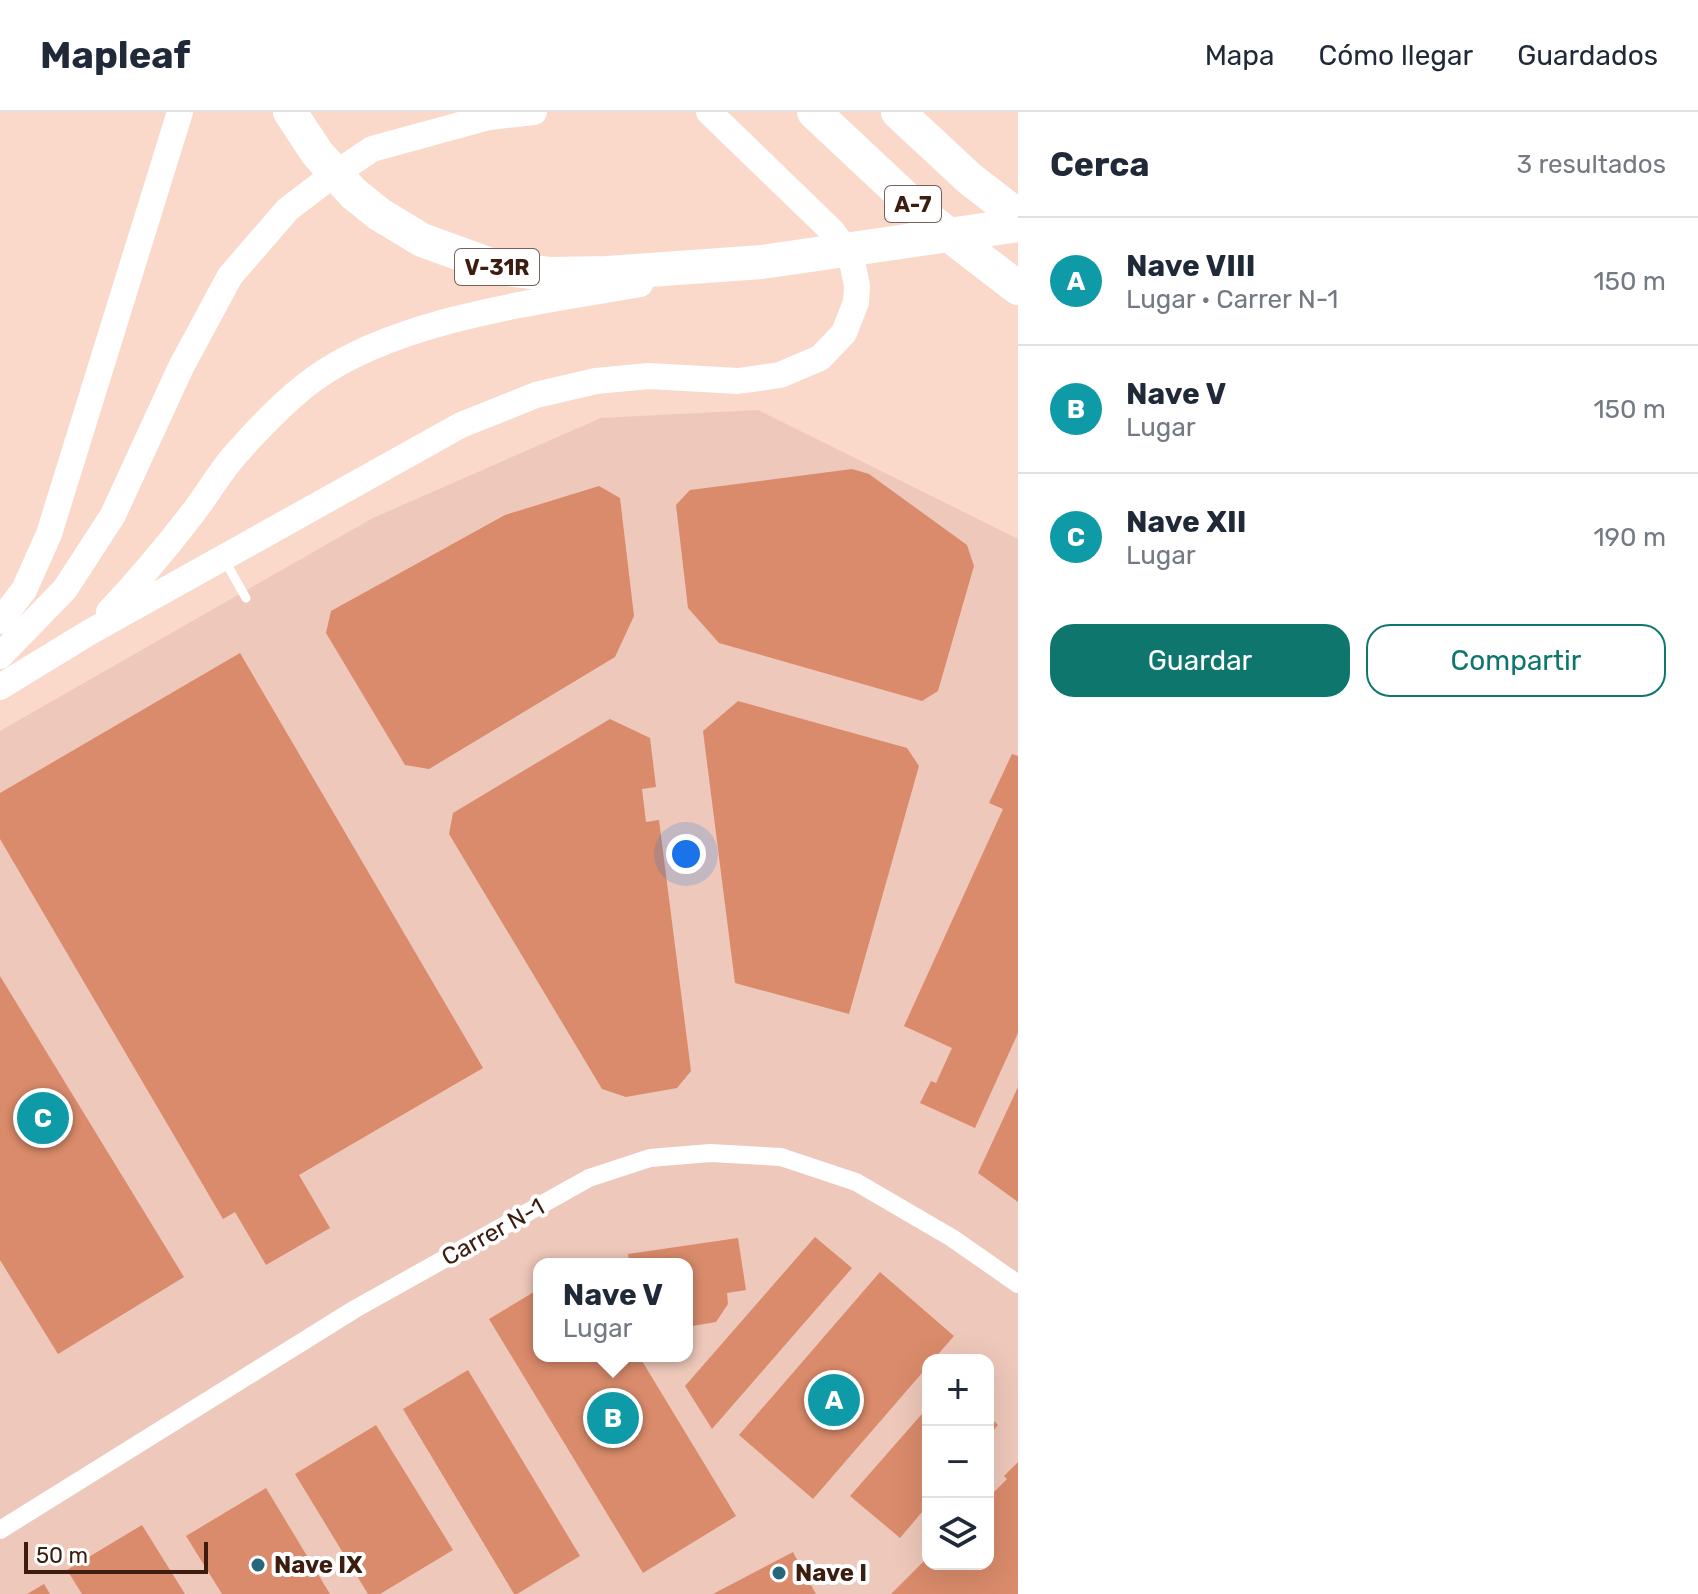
<!DOCTYPE html>
<html lang="es">
<meta charset="utf-8">
<style>
:root{--surface:#fff;--page:#f6f6f7;--text:#1f2937;--muted:#747a83;--line:#e0e1e3;--accent:#0f766e}
body{margin:0;font-family:Rubik,sans-serif;background:var(--page);color:var(--text)}
.controls{position:absolute;right:24px;bottom:24px;display:grid;overflow:hidden;border-radius:16px;box-shadow:0 8px 32px #0002}
.controls button{width:72px;height:72px;display:grid;place-items:center;padding:0;border:0;border-bottom:2px solid var(--line);background:var(--surface);color:var(--text);font:40px sans-serif}
.scale{position:absolute;left:24px;bottom:20px;width:184px;box-sizing:border-box;padding-left:8px;border:4px solid #3c1d10;border-top:0;font-size:22px;line-height:28px;white-space:nowrap;color:#3c1d10;-webkit-text-stroke:6px #fff;paint-order:stroke}
.you{position:absolute;left:686px;top:742px;width:28px;height:28px;margin:-20px;border:6px solid #fff;border-radius:50%;background:#1a73e8;box-shadow:0 0 0 12px #1a73e833}
.badge{display:grid;place-items:center;width:52px;height:52px;border-radius:50%;background:var(--accent);color:#fff;font-size:26px;font-weight:700}
.pin{position:absolute;translate:-50% -50%;border:4px solid #fff;box-shadow:0 2px 8px #0006}
.popup{position:absolute;left:533px;top:1146px;width:160px;height:104px;box-sizing:border-box;display:grid;place-content:center;border-radius:16px;background:var(--surface);filter:drop-shadow(0 2px 6px #0005);font-size:26px;white-space:nowrap;color:var(--muted)}
.popup b{font-size:30px;color:var(--text)}
.popup::after{content:'';position:absolute;left:50%;top:100%;margin-left:-16px;border:16px solid transparent;border-top-color:var(--surface)}
.list{margin:0;padding:0;list-style:none}
h2{display:flex;justify-content:space-between;align-items:center;height:104px;margin:0;padding:0 32px;font-size:34px}
h2 small{font-size:26px;font-weight:400;color:var(--muted)}
.list li{display:grid;grid-template-columns:52px 1fr auto;gap:24px;align-items:center;box-sizing:border-box;height:128px;padding:0 32px;border-top:2px solid var(--line)}
.list b{display:block;font-size:30px;white-space:nowrap}
.list p{margin:0;font-size:26px;white-space:nowrap;color:var(--muted)}
.list em{font-size:26px;font-style:normal;color:var(--muted)}
.actions{display:flex;gap:16px;padding:24px 32px}
.actions a{flex:1;padding:18px 0;border:2px solid var(--accent);border-radius:24px;text-align:center;font-size:28px;color:var(--accent)}
.actions .main{background:var(--accent);color:#fff}
.icon{flex:none;width:44px;height:44px;fill:none;stroke:currentColor;stroke-width:2;stroke-linecap:round;stroke-linejoin:round}
.map{position:relative;flex:none;width:1018px;height:1482px;overflow:hidden}
header{display:flex;align-items:center;gap:48px;box-sizing:border-box;height:112px;padding:0 40px;background:var(--surface);border-bottom:2px solid var(--line)}
header strong{font-size:38px}
nav{display:flex;gap:44px;margin-inline-start:auto;font-size:28px}
main{display:flex}
aside{flex:1;background:var(--surface)}
.map>svg:first-child{display:block}
.built{fill:#eec8ba;fill-rule:evenodd}
.building{fill:#da8b6b}
.lines{fill:none;stroke-linecap:round;stroke-linejoin:round}
.lane{stroke:#fff;stroke-width:9}
.street{stroke:#fff;stroke-width:18}
.secondary{stroke:#fff;stroke-width:26}
.highway{stroke:#fff;stroke-width:34}
.poi-dot{fill:#27677b;stroke:#fff;stroke-width:3}
.labels{text-anchor:middle;stroke-width:8;stroke-linejoin:round;paint-order:stroke}
.shield{fill:#fff;stroke:#766158;stroke-width:2}
.shield-label{font-size:22px;font-weight:bold;fill:#3c1d10}
.street-label{font-size:24px;fill:#3c1d10;stroke:#fff}
.poi-label{font-size:24px;font-weight:bold;fill:#3c1d10;stroke:#fff;text-anchor:start}
</style>
<header>
<strong>Mapleaf</strong>
<nav><a>Mapa</a><a>Cómo llegar</a><a>Guardados</a></nav>
</header>
<main>
<div class="map">
<svg width="1018" height="1482" viewBox="0 0 1018 1482">
<rect width="100%" height="100%" fill="#fad8ca"/>
<path class="built" d="M758,298L1018,427V1482H0V619L373,406L601,306ZM539,1152H687V1244H539ZM928,1248H988V1452H928Z"/>
<path class="building" d="M852,357L869,362L967,433L974,454L938,579L922,589L719,531L688,496L676,393L690,378Z
M599,374L620,386L634,504L615,545L429,657L405,653L326,521L331,499L505,403Z
M240,541L483,956L299,1063L330,1116L266,1153L235,1100L223,1107L0,727V681Z
M738,589L907,636L919,654L849,902L735,871L703,619Z
M610,607L650,626L656,675L642,677L646,710L659,708L691,959L677,976L626,985L602,977L449,722L453,701Z
M1012,642L1018,644V921L975,1016L920,991L931,969L936,971L952,936L904,914L1003,697L989,691Z
M0,864L184,1165L58,1242L0,1148Z
M1018,975V1090L978,1061Z
M815,1125L852,1156L712,1317L685,1274Z
M738,1126L746,1178L727,1181L728,1192L716,1210L687,1215V1152H629L628,1142Z
M880,1160L954,1224L933,1248H928V1254L813,1387L739,1323Z
M539,1177V1244H639L736,1404L643,1461L489,1207Z
M468,1258L580,1444L517,1482H514L403,1297Z
M928,1295V1393L900,1426L850,1384Z
M988,1303L998,1313L988,1325Z
M376,1313L453,1438L380,1482H368L295,1362Z
M1018,1350V1482H891L928,1445V1452H988V1386L1007,1367L1004,1364Z
M266,1376L330,1482H222L186,1424Z
M142,1413L185,1482H82L67,1458Z
M793,1440L816,1482H713Z
M44,1472L50,1482H27Z"/>
<g class="lines">
<path class="lane" d="M225,449L246,486"/>
<path class="street" d="M0,1418L355,1197L589,1066L650,1046L710,1041L781,1045L856,1070L952,1126L1018,1172"/>
<path class="secondary" d="M109,500C139,468 166,436 192,402C207,383 219,361 235,343C259,316 285,288 314,267C398,206 540,190 640,172
M0,509L24,478L49,422L180,0
M0,544L65,477L113,403L181,255L230,164L288,97L329,66L372,37L489,5L534,0
M0,575L90,520L461,313L536,283L596,269L649,264L738,269L780,263L820,246L844,221L856,190L857,174L851,144L831,118L709,0"/>
<path class="highway" d="M290,0L317,41L353,81L379,102L422,128L499,156L549,162L607,161L762,150L1018,113
M814,0L927,106L1018,176
M898,0L970,67L1018,104"/>
</g>
<g class="poi-dot">
<circle cx="258" cy="1453" r="8"/>
<circle cx="779" cy="1461" r="8"/>
</g>
<g class="labels">
<g class="shield">
<rect x="885" y="74" width="56" height="36" rx="6"/>
<rect x="455" y="137" width="84" height="36" rx="6"/>
</g>
<g class="shield-label">
<text x="913" y="100">A-7</text>
<text x="497" y="163">V-31R</text>
</g>
<g class="street-label">
<text transform="translate(493 1120) rotate(-29)" y="8">Carrer N-1</text>
</g>
<g class="poi-label">
<text x="274" y="1461">Nave IX</text>
<text x="795" y="1469">Nave I</text>
</g>
</g>
</svg>
<div class="controls">
<button>+</button>
<button>−</button>
<button><svg class="icon" aria-label="layers" viewBox="0 0 24 24"><path d="M12 4l9 5-9 5-9-5zM3 14l9 5 9-5"/></svg></button>
</div>
<div class="scale">50 m</div>
<div class="you"></div>
<div class="pin badge" style="left:834px;top:1288px;background:#0f9aa8">A</div>
<div class="pin badge" style="left:613px;top:1306px;background:#0f9aa8">B</div>
<div class="popup"><b>Nave V</b>Lugar</div>
<div class="pin badge" style="left:43px;top:1006px;background:#0f9aa8">C</div>
</div>
<aside>
<h2>Cerca<small>3 resultados</small></h2>
<ul class="list">
<li><span class="badge" style="background:#0f9aa8">A</span><div><b>Nave VIII</b><p>Lugar · Carrer N-1</p></div><em>150 m</em></li>
<li><span class="badge" style="background:#0f9aa8">B</span><div><b>Nave V</b><p>Lugar</p></div><em>150 m</em></li>
<li><span class="badge" style="background:#0f9aa8">C</span><div><b>Nave XII</b><p>Lugar</p></div><em>190 m</em></li>
</ul>
<div class="actions"><a class="main">Guardar</a><a>Compartir</a></div>
</aside>
</main>
